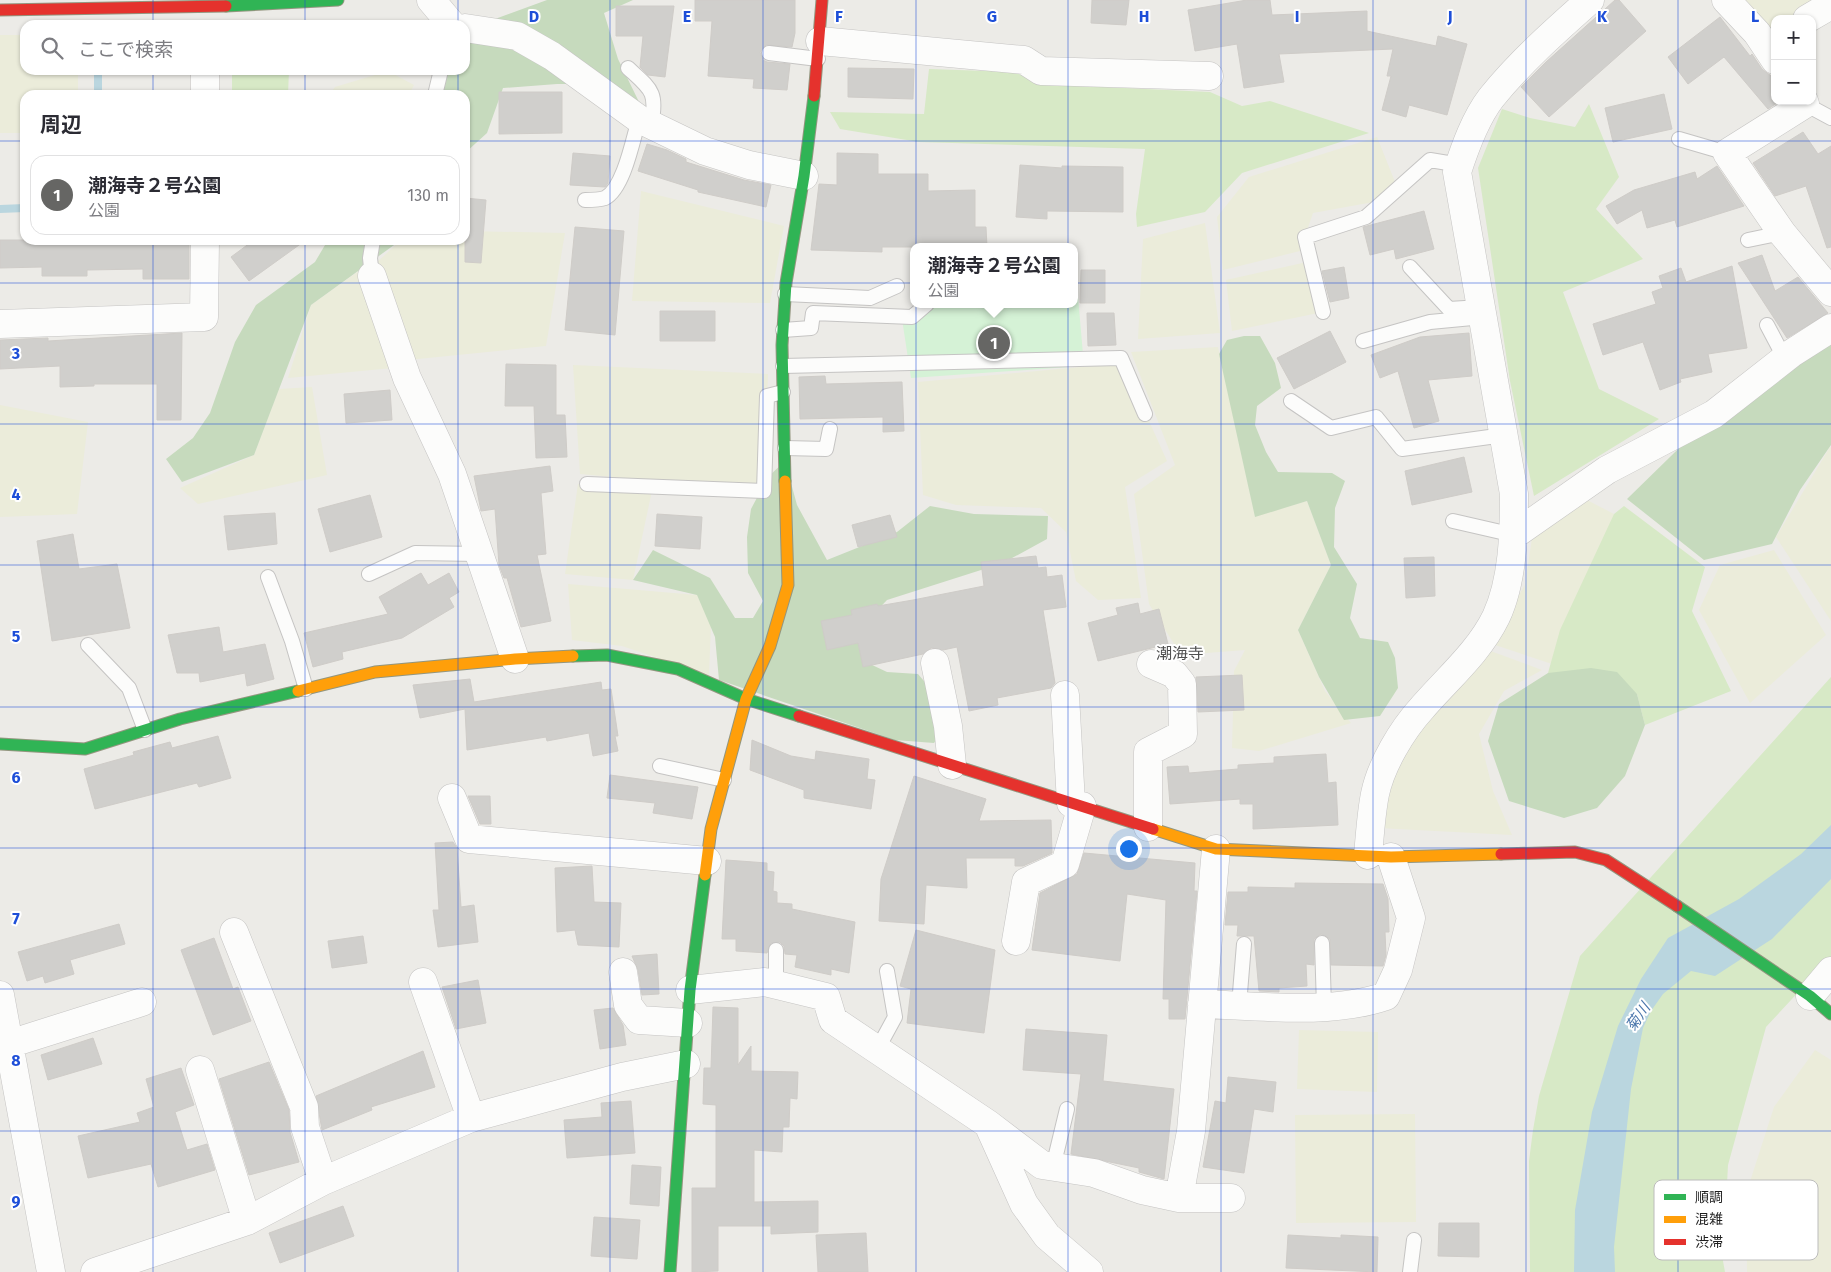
<!DOCTYPE html>
<html lang="ja">
<meta charset="utf-8">
<style>
:root{--surface:#fff;--page:#f2f2f3;--text:#2b2b33;--muted:#7c7c81;--line:#e1e1e2;--accent:#666664}
body{margin:0;font-family:"Fira Sans","Noto Sans JP",sans-serif;background:var(--page);color:var(--text)}
.controls{position:absolute;right:15px;top:15px;display:grid;overflow:hidden;border-radius:10px;box-shadow:0 1px 4px #0004}
.controls button{width:45px;height:45px;display:grid;place-items:center;padding:0;border:0;border-bottom:1px solid var(--line);background:var(--surface);color:var(--text);font:25px sans-serif}
.you{position:absolute;left:1128px;top:848px;width:18px;height:18px;margin:-12px;border:4px solid #fff;border-radius:50%;background:#1a73e8;box-shadow:0 0 0 8px #1a73e833}
.badge{display:grid;place-items:center;width:32px;height:32px;border-radius:50%;background:var(--accent);color:#fff;font-size:16px;font-weight:700}
.pin{position:absolute;translate:-50% -50%;border:2px solid #fff;box-shadow:0 1px 5px #0006}
.popup{position:absolute;left:910px;top:243px;width:168px;height:65px;box-sizing:border-box;display:grid;place-content:center;border-radius:10px;background:var(--surface);filter:drop-shadow(0 1px 4px #0005);font-size:16px;white-space:nowrap;color:var(--muted)}
.popup b{font-size:19px;color:var(--text)}
.popup::after{content:'';position:absolute;left:50%;top:100%;margin-left:-10px;border:10px solid transparent;border-top-color:var(--surface)}
.list{margin:0;padding:0;list-style:none}
h2{display:flex;justify-content:space-between;align-items:center;height:65px;margin:0;padding:0 20px;font-size:21px}
h2 small{font-size:16px;font-weight:400;color:var(--muted)}
.list li{display:grid;grid-template-columns:32px 1fr auto;gap:15px;align-items:center;box-sizing:border-box;height:80px;margin:0 10px 10px;padding:0 10px;border:1px solid var(--line);border-radius:15px}
.list b{display:block;font-size:19px;white-space:nowrap}
.list p{margin:0;font-size:16px;white-space:nowrap;color:var(--muted)}
.list em{font-size:16px;font-style:normal;color:var(--muted)}
.icon{flex:none;width:28px;height:28px;fill:none;stroke:currentColor;stroke-width:2;stroke-linecap:round;stroke-linejoin:round}
.map{position:relative;flex:none;width:1831px;height:1272px;overflow:hidden}
.search{position:absolute;background:var(--surface);box-shadow:0 1px 4px #0004;left:20px;top:20px;width:450px;height:55px;display:flex;align-items:center;gap:12px;box-sizing:border-box;padding:0 18px;border-radius:15px;color:var(--muted);font-size:19px}
.panel{position:absolute;background:var(--surface);box-shadow:0 1px 4px #0004;left:20px;top:90px;width:450px;height:155px;border-radius:15px}
.map>svg:first-child{display:block}
.farmland{fill:#ebecda}
.grass{fill:#d7e9c6}
.forest{fill:#c6dabd}
.park{fill:#d5f2d6}
.water{fill:#bad6df}
.lines{fill:none;stroke-linecap:round;stroke-linejoin:round}
.stream{stroke:#bad6df;stroke-width:8}
.building{fill:#d0cfcc;stroke:#cfccc8}
.lane-casing{stroke:#c5c4c3;stroke-width:16}
.street-casing{stroke:#c5c4c3;stroke-width:29}
.fast-casing{stroke:#93967f;stroke-width:13}
.slow-casing{stroke:#93967f;stroke-width:13}
.jam-casing{stroke:#93967f;stroke-width:13}
.lane{stroke:#fcfcfb;stroke-width:14}
.street{stroke:#fcfcfb;stroke-width:28}
.fast{stroke:#30b455;stroke-width:11}
.slow{stroke:#ff9f0a;stroke-width:11}
.jam{stroke:#e5322d;stroke-width:11}
.grid{fill:none;stroke:#1d4ed8;stroke-width:1;stroke-opacity:0.55}
.labels{text-anchor:middle;stroke-width:4;stroke-linejoin:round;paint-order:stroke}
.water-label{font-size:15px;font-style:italic;fill:#4c77ac;stroke:#fff}
.quarter-label{font-size:16px;fill:#515151;stroke:#fff}
.key{fill:#fff;stroke:#bcbcbc;stroke-width:1}
.key-label{font-size:14px;fill:#1e1e1e}
.grid-label{font-size:16px;text-anchor:middle;font-weight:bold;fill:#1d4ed8;stroke:#fff;stroke-width:4;stroke-linejoin:round;paint-order:stroke}
</style>
<div class="map">
<svg width="1831" height="1272" viewBox="0 0 1831 1272">
<rect width="100%" height="100%" fill="#ecebe7"/>
<path class="farmland" d="M1724,0H1831L1807,19H1775V37Z
M0,35H25V70H78V95H25V133H0Z
M388,71L414,85L409,95H329L335,87Z
M1377,137L1401,197L1313,213L1300,251L1223,270L1217,217L1249,177Z
M641,191L784,226L770,303L632,301Z
M1205,223L1220,333L1138,339L1143,239Z
M465,231L565,233L546,346L408,360L375,264L401,240H465Z
M1307,262L1323,312L1232,331L1226,280Z
M363,268L403,367L288,378L311,305Z
M1218,347L1255,516L1307,501L1331,565L1298,630L1325,691L1351,723L1259,751L1232,748L1234,671L1245,650L1181,655L1149,604L1134,494L1175,465L1131,352Z
M1123,363L1167,461L1125,487L1141,598L1098,600L1076,581L1066,532L1041,508L956,505L923,495L918,382Z
M573,365L768,374L764,491L580,474Z
M312,387L327,475L198,504L180,488L254,455L279,389Z
M0,405L88,422L77,514L0,517Z
M1830,447L1831,448V621L1776,537Z
M578,484L653,486L633,580L565,574Z
M1585,499L1614,514L1552,664L1489,643L1525,585L1532,538Z
M1774,550L1826,635L1750,703L1699,610L1720,565Z
M568,584L697,595L711,625L709,675L622,646L572,640Z
M1477,646L1542,670L1504,691L1479,734L1493,791L1512,835L1378,828L1397,760Z
M1299,1030L1378,1032L1377,1092L1297,1089Z
M1815,1050L1831,1060V1272H1747L1746,1194L1774,1107Z
M1415,1114L1416,1222L1296,1223L1295,1115Z"/>
<path class="grass" d="M929,69L1015,72L1038,84L1210,92L1242,106L1270,101L1369,133L1242,173L1205,212L1137,227L1136,214L1145,149L919,142L840,129L830,112L924,114Z
M232,70H289L288,95H232Z
M1589,104L1619,177L1596,209L1643,259L1563,292L1599,389L1659,419L1534,496L1510,381L1478,168L1502,109L1530,118L1575,127Z
M1624,506L1705,567L1692,611L1731,691L1645,725L1637,694L1548,673L1560,630L1614,514Z
M1831,677V957L1766,1027L1728,1165L1723,1261L1725,1272H1530L1529,1161L1533,1130L1539,1096L1580,956Z"/>
<path class="forest" d="M547,0H633L604,13L618,59L640,104L591,84H557L503,88L487,133L465,153V95H431L441,70H465V30Z
M328,240H401L311,305L254,455L182,482L166,459L193,438L210,413L235,342L256,305L315,262Z
M1831,335V445L1800,490L1772,544L1704,560L1627,499L1714,414Z
M1244,336H1260L1275,363L1281,388L1257,406L1255,425L1266,452L1278,472L1332,473L1345,481L1335,508L1334,547L1357,584L1350,618L1360,638L1388,642L1395,658L1398,688L1380,716L1344,720L1319,677L1298,630L1331,565L1307,501L1255,517L1219,354L1227,340Z
M785,461L797,505L827,560L897,532L930,506L974,514L1048,516L1047,539L1003,563L887,600L868,620L870,664L887,672L918,674L935,694L943,731L934,743L895,740L719,680L715,637L697,595L633,580L653,550L710,578L735,618H753L763,601L748,573L747,537L751,509L768,477Z
M1591,668L1617,672L1637,694L1645,725L1625,776L1597,808L1564,818L1509,801L1488,741L1499,704L1548,673Z"/>
<path class="park" d="M1074,285H1077L1084,366L911,378L902,319L926,304H1074Z"/>
<path class="water" d="M1831,825V879L1772,939L1715,976L1691,971L1663,994L1651,1011L1643,1028L1631,1089L1614,1247L1615,1272H1574L1575,1210L1592,1112L1618,1026L1641,979L1668,938L1739,899L1801,854Z"/>
<g class="lines">
<path class="stream" d="M98,70V95
M0,209L25,208"/>
</g>
<path class="building" d="M695,0H795V33L792,47L766,45L760,52L763,60L767,62L790,64L787,90L753,88L754,79L708,76L712,21H695Z
M1092,0H1129L1126,25L1091,23Z
M1247,0H1270L1272,15L1367,11V31L1436,46L1438,36L1467,44L1447,115L1409,105L1406,117L1382,110L1391,76H1387L1393,49L1279,54L1284,82L1244,88L1237,44L1195,51L1188,10Z
M1615,0H1619L1646,31L1549,117L1521,87L1546,62Z
M616,6H674L665,77L648,75L640,67L643,36H616Z
M1720,17L1750,56L1752,54L1762,69L1775,79V101H1780L1768,109L1724,57L1688,84L1668,57Z
M848,68L914,69L913,99L848,97Z
M499,92H562V133L499,134Z
M1664,94L1672,129L1613,142L1605,108Z
M1803,132L1818,154L1831,146V247L1827,248L1806,186L1775,196L1753,163Z
M647,144L667,150L686,159V162L744,180L771,185L766,207L698,192V190L638,171Z
M573,153L610,156L608,183L605,187L570,185Z
M837,153L878,154V174H928V191L975,190V227H986L987,247H882V252L811,250L819,184L837,185Z
M1020,165L1062,168V166L1123,167V212L1047,211V219L1016,217Z
M1717,166L1744,206L1677,227L1675,220L1647,228L1642,210L1617,224L1606,206L1634,190L1695,172L1697,179Z
M465,198L486,200L481,263L465,262Z
M1424,211L1434,249L1396,259L1394,249L1370,255L1363,227Z
M575,227L624,231L615,335L565,330Z
M0,240H189V279H143V269L87,270V276H42V267L0,268Z
M254,240H306L249,281L231,257Z
M1762,255L1775,291L1798,277L1828,313L1787,338L1738,263Z
M1732,266L1747,348L1708,354L1712,372L1680,379L1681,382L1660,390L1643,342L1603,355L1593,324L1656,304L1652,292L1663,288L1659,276L1681,268L1686,282Z
M1344,267L1349,298L1330,302L1322,271Z
M1081,270H1105V303H1080Z
M660,311H715V341H660Z
M1087,313H1114L1116,345L1088,346Z
M1330,331L1346,362L1294,389L1277,358Z
M182,333L181,420H157V384H94V386L60,387V366L0,369V340L48,338V341Z
M1469,333L1472,376L1428,380L1439,421L1414,428L1398,371L1380,378L1371,355L1420,337Z
M506,364L556,365V415H565L567,457L536,458L534,406H505Z
M825,376L826,384L902,382L904,431L883,432V417L800,419L799,377Z
M390,390L392,420L346,423L344,394Z
M1464,457L1472,492L1412,505L1405,471Z
M550,466L553,491L541,493L546,554L537,555L551,621L521,627L507,578H504L499,565L495,509L481,511L474,476Z
M370,495L382,537L330,552L318,509Z
M275,513L277,544L228,550L224,516Z
M657,514L702,517L700,549L655,546Z
M890,515L897,537L858,547L852,525Z
M73,534L79,569L117,564L130,628L52,641L37,541Z
M1036,556L1038,568L1046,567L1047,577L1062,575L1066,607L1043,610L1055,683L1051,688L997,698L998,705L969,711L957,647L943,650L931,648L923,654L863,667L858,643L827,650L821,621L852,615L851,610L877,604L878,606L913,600L984,586L981,562Z
M1434,557L1435,596L1406,598L1404,558Z
M421,573L428,585L449,573L459,592L449,598L454,607L402,638L342,652L343,659L313,667L304,633L388,614L379,597Z
M1138,603L1140,614L1159,609L1168,644L1098,661L1088,623L1118,615L1116,608Z
M219,627L223,652L265,644L274,679L247,686L245,673L200,682L199,673H177L168,635Z
M1242,675L1244,710L1198,712L1196,677Z
M470,679L474,702L601,682L602,690L611,689L618,736H615L618,751L593,756L589,733L547,741L546,737L467,750L465,709L420,718L413,685Z
M218,736L231,778L199,787L197,783L95,809L84,769L134,755L133,752L170,742L172,748Z
M752,740L791,756L815,760L816,751L869,759L867,779L875,780L871,809L804,798V790L750,770Z
M1326,754L1328,783L1336,782L1338,825L1253,829V804H1240V799L1170,804L1167,767L1188,766L1189,773L1238,769V765L1274,763V757Z
M610,775L698,787L692,819L653,813L655,803L607,798Z
M914,776L986,799L979,821L1051,820L1052,853L1023,866H1015V858H966L967,888L926,885L924,924L879,921L881,879Z
M468,796H490L491,824H480Z
M453,842L457,848L461,907L474,905L478,942L438,947L433,910H439L435,843Z
M1084,853L1195,863L1194,891H1197L1185,1019H1169V999H1163L1166,900L1127,894L1120,961L1032,950L1040,893L1077,874Z
M726,860L767,863V871L774,872L773,891L777,892V903L792,904V909L855,922L849,973L831,969V975L795,967L797,955L785,954L784,946L780,942L771,943L767,953L736,951V939H722Z
M592,866L594,902L621,903L619,947L578,945L575,930L557,932L555,868Z
M1295,883L1383,884L1388,899L1389,932H1385L1386,955L1383,966L1331,965L1330,939L1321,934L1314,939V965L1306,964L1307,986L1279,988V992L1259,991L1254,936H1237L1238,925H1225L1228,892H1248V887L1295,888Z
M119,924L125,944L70,960L74,974L45,983L43,976L27,981L18,952Z
M916,930L995,950L984,1033L907,1023L911,989L900,986Z
M363,936L367,963L332,968L328,941Z
M214,938L233,989L238,987L251,1021L213,1035L181,950Z
M657,954L659,994L642,995L638,970L632,956Z
M478,980L486,1023L456,1029L442,987Z
M713,1007L738,1008V1065L751,1046V1071L798,1072L797,1099L790,1098L789,1127H783L782,1152L754,1150V1202L818,1201V1232L771,1234V1226H718V1271L692,1272V1188H716V1105L703,1104L704,1068H711Z
M613,1008L623,1025L626,1045L600,1049L594,1010Z
M1026,1029L1107,1035L1103,1081L1174,1089L1164,1179L1139,1172V1168L1071,1154L1081,1074L1023,1070Z
M93,1038L102,1064L48,1080L41,1055Z
M423,1051L435,1087L371,1107L372,1110L322,1130L316,1096Z
M269,1062L289,1110L290,1132L299,1162L249,1175L219,1079Z
M181,1068L194,1105L175,1112L187,1150L207,1144L215,1170L158,1187L151,1164L88,1178L78,1136L140,1122L137,1113L154,1107L146,1079Z
M1228,1077L1276,1082L1273,1112L1254,1109L1244,1173L1203,1167L1215,1101L1226,1103Z
M631,1101L635,1153L567,1158L564,1120L602,1117L601,1103Z
M632,1165L661,1167L659,1206L630,1204Z
M343,1206L354,1236L280,1263L269,1233Z
M594,1217L640,1220L637,1259L591,1256Z
M1439,1223H1479V1257L1438,1256Z
M866,1233L868,1272H818L816,1235Z
M1288,1235L1341,1238V1235L1378,1237L1377,1272L1286,1268Z"/>
<g class="lines">
<g class="lane-casing">
<path id="lane" d="M769,53L818,59
M628,68C651,89 658,92 651,125
M435,95L441,70
M1805,104L1831,118
M1679,139L1727,153
M585,200C591,200 599,200 605,198C624,188 633,139 639,119
M1748,240L1782,233
M1410,267L1449,309L1481,307
M372,276L370,258L373,240
M785,294L870,298L897,286
M1323,312L1305,237L1366,217L1430,160L1460,165
M1767,325L1785,359
M783,330L811,328L813,313L912,317L927,304
M1363,341L1430,322L1483,317
M783,366L1121,358L1145,414
M1291,401L1331,428L1376,417L1402,449L1504,435
M785,448L826,449L830,429
M587,484L764,491L767,396L783,392
M1453,521L1514,535
M369,574L415,553L479,554
M268,577L292,641L306,689
M88,645L129,688L145,730
M660,766L724,780
M1322,943L1324,1006
M776,985V950
M1239,1005L1244,944
M877,1050L895,1017L887,971
M1053,1167L1067,1109
M1410,1272L1414,1240"/>
</g>
<g class="street-casing">
<path id="street" d="M431,0L452,25
M1726,0L1757,33L1775,60
M1807,19L1831,5
M465,28L517,36L552,56L639,119L705,151L749,165L804,176
M820,41L1024,60L1041,71L1209,76
M205,95V70
M1804,101L1805,104L1727,153L1782,233L1831,292
M372,276L407,378L452,474L515,659
M0,324L204,317L205,240
M1514,535L1607,470L1714,414L1792,353L1831,328
M935,663L948,726L952,765
M1065,695L1071,803
M452,798L469,839L707,861
M1148,827V752L1183,734L1182,684L1174,674L1151,664
M1368,855C1370,835 1371,814 1375,794C1381,765 1402,730 1422,708C1447,679 1479,652 1496,617C1513,581 1514,533 1514,494L1457,172C1465,147 1475,119 1491,98C1520,62 1555,31 1590,0
M234,932L304,1107L305,1127L323,1181
M1016,941L1026,882L1065,864L1082,806
M623,972L628,1005L639,1020L688,1023
M423,982L471,1118
M690,990L765,982L826,997L833,1020L988,1124L1024,1204L1047,1236L1089,1272
M0,995L51,1272
M1810,996L1831,971
M1202,1004C1260,1006 1331,1015 1386,996L1398,970L1411,918L1391,857
M9,1044L142,1002
M200,1070L247,1221
M988,1124L1042,1165L1094,1173L1142,1190L1179,1198L1191,1131L1216,849
M1179,1198H1231
M95,1272L247,1221L323,1181L471,1118L622,1077L686,1064"/>
</g>
<g class="fast-casing">
<path id="fast" d="M226,6L338,0
M785,481L782,345L786,283L804,176L814,96
M573,656L607,655L678,669L746,699L799,716
M0,744L85,749L180,719L298,691
M1677,906L1810,996L1831,1014
M670,1272L690,990L705,875"/>
</g>
<g class="slow-casing">
<path id="slow" d="M298,691L375,672L515,659L573,656
M1153,829L1216,849L1391,857L1501,854
M705,875L711,829L746,699L770,646L788,585L785,481"/>
</g>
<g class="jam-casing">
<path id="jam" d="M0,10L226,6
M814,96L822,0
M799,716L1153,829
M1501,854L1575,852L1606,860L1677,906"/>
</g>
<use href="#lane" class="lane"/>
<use href="#street" class="street"/>
<use href="#fast" class="fast"/>
<use href="#slow" class="slow"/>
<use href="#jam" class="jam"/>
</g>
<path class="grid" d="M153,0V25M305,0V25M458,0V25M610,0V1272M763,0V1272M916,0V1272M1068,0V1272M1221,0V1272M1373,0V1272M1526,0V1272M1678,0V1272M153,70V95M305,70V95M458,70V95M0,141H25M465,141H1831M153,240V1272M305,240V1272M458,240V1272M0,283H1831M0,424H1831M0,565H1831M0,707H1831M0,848H1831M0,989H1831M0,1131H1831"/>
<g class="labels">
<g class="water-label">
<text transform="translate(1638 1017) rotate(-55)" y="5">菊川</text>
</g>
<g class="quarter-label">
<text x="1180" y="659">潮海寺</text>
</g>
</g>
<rect x="1654" y="1180" width="164" height="80" rx="8" class="key"/>
<rect x="1664" y="1194" width="22" height="6" fill="#30b455"/>
<rect x="1664" y="1216" width="22" height="7" fill="#ff9f0a"/>
<rect x="1664" y="1239" width="22" height="6" fill="#e5322d"/>
<g class="key-label">
<text x="1695" y="1202">順調</text>
<text x="1695" y="1224">混雑</text>
<text x="1695" y="1247">渋滞</text>
</g>
<g class="grid-label">
<text x="534" y="22">D</text>
<text x="687" y="22">E</text>
<text x="839" y="22">F</text>
<text x="992" y="22">G</text>
<text x="1144" y="22">H</text>
<text x="1297" y="22">I</text>
<text x="1450" y="22">J</text>
<text x="1602" y="22">K</text>
<text x="1755" y="22">L</text>
<text x="16" y="359">3</text>
<text x="16" y="500">4</text>
<text x="16" y="642">5</text>
<text x="16" y="783">6</text>
<text x="16" y="924">7</text>
<text x="16" y="1066">8</text>
<text x="16" y="1207">9</text>
</g>
</svg>
<div class="controls">
<button>+</button>
<button>−</button>
</div>
<div class="you"></div>
<div class="pin badge" style="left:994px;top:343px">1</div>
<div class="popup"><b>潮海寺２号公園</b>公園</div>
<div class="search"><svg class="icon" aria-label="search" viewBox="0 0 24 24"><circle cx="10" cy="10" r="6"/><path d="M15 15l6 6"/></svg>ここで検索</div>
<section class="panel">
<h2>周辺<small></small></h2>
<ul class="list">
<li><span class="badge">1</span><div><b>潮海寺２号公園</b><p>公園</p></div><em>130 m</em></li>
</ul>
</section>
</div>
